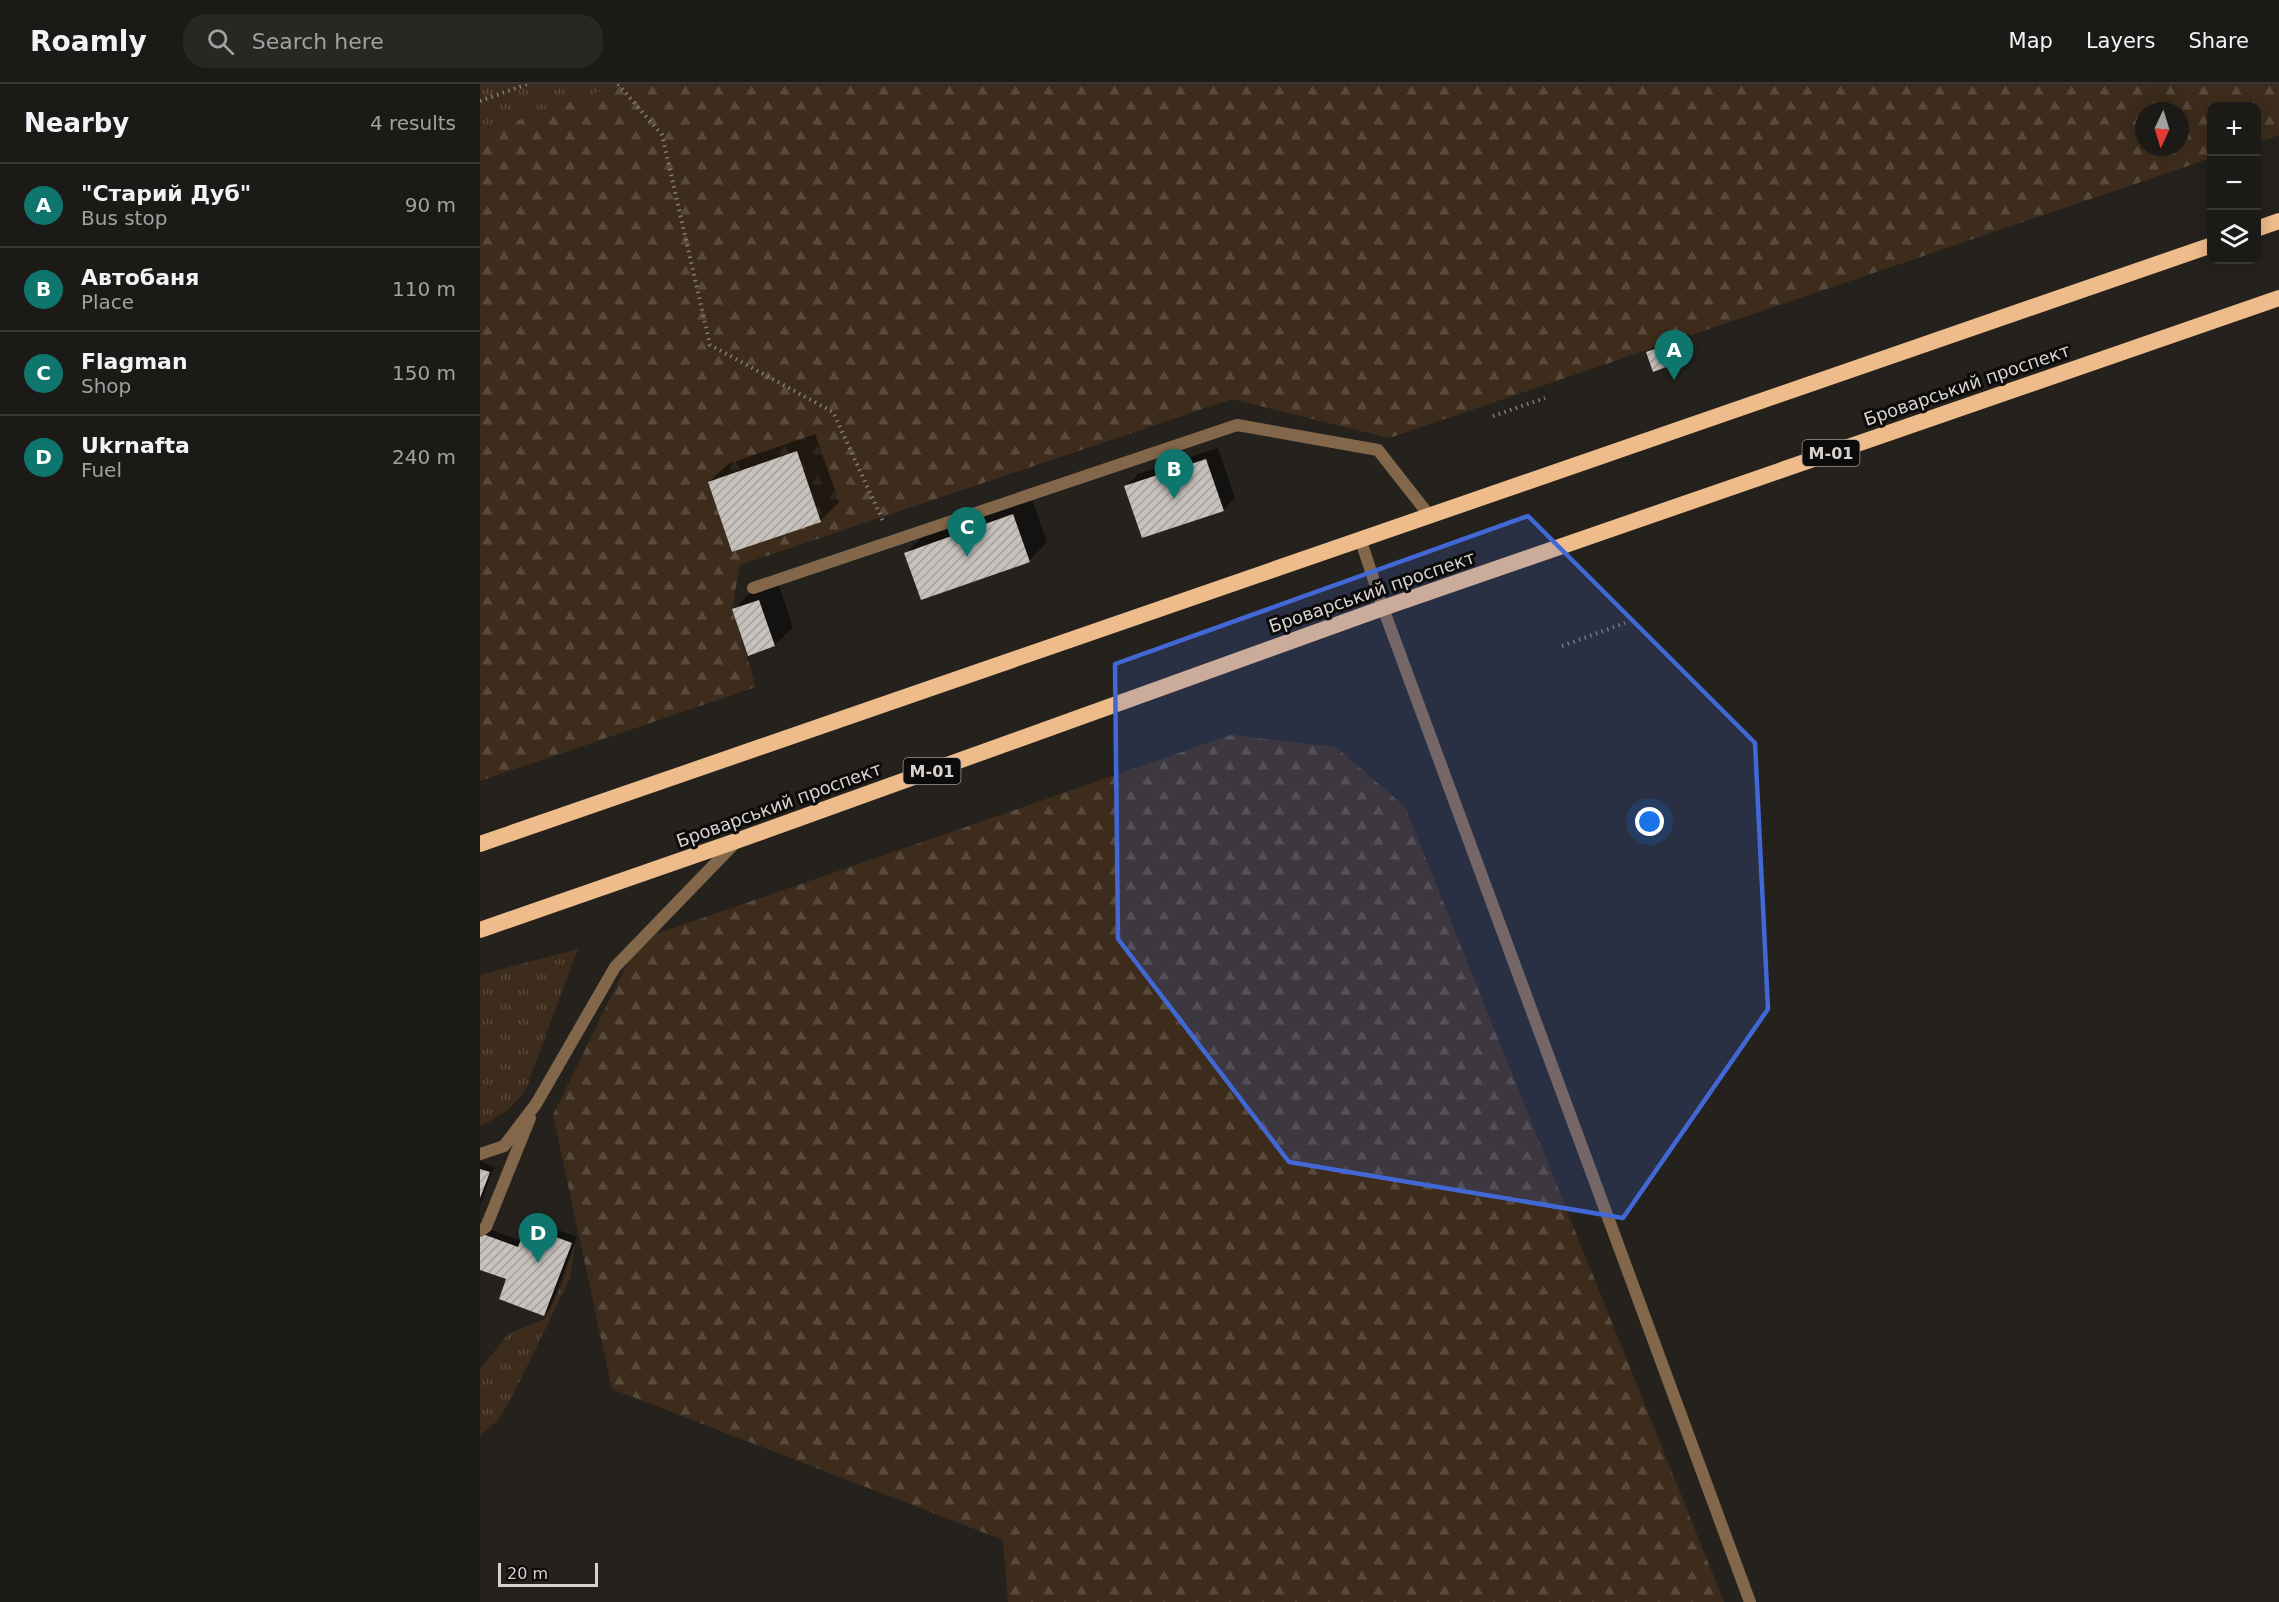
<!DOCTYPE html>
<meta charset="utf-8">
<style>
:root{--surface:#1c1a16;--page:#292723;--text:#f1f3f6;--muted:#a0a1a1;--line:#3a3835;--accent:#0f766e}
body{margin:0;font-family:"DejaVu Sans",sans-serif;background:var(--page);color:var(--text)}
.controls{position:absolute;right:18px;top:18px;display:grid;overflow:hidden;border-radius:12px;box-shadow:0 3px 15px #0003}
.controls button{width:54px;height:54px;display:grid;place-items:center;padding:0;border:0;border-bottom:2px solid var(--line);background:var(--surface);color:var(--text);font:30px sans-serif}
.compass{position:absolute;left:1655px;top:18px;width:54px;height:54px;border-radius:50%;background:var(--surface);box-shadow:0 3px 15px #0003;rotate:184deg}
.scale{position:absolute;left:18px;bottom:15px;width:100px;box-sizing:border-box;padding-left:6px;border:3px solid #d5d2d0;border-top:0;font-size:16px;line-height:21px;white-space:nowrap;color:#d5d2d0;-webkit-text-stroke:4px #0d0b0a;paint-order:stroke}
.you{position:absolute;left:1170px;top:738px;width:21px;height:21px;margin:-15px;border:4px solid #fff;border-radius:50%;background:#1a73e8;box-shadow:0 0 0 9px #1a73e833}
.badge{display:grid;place-items:center;width:39px;height:39px;border-radius:50%;background:var(--accent);color:#fff;font-size:20px;font-weight:700}
.pin{position:absolute;translate:-50% -50px;filter:drop-shadow(0 2px 3px #0008)}
.pin::after{content:'';position:absolute;top:32px;width:21px;height:18px;background:inherit;clip-path:polygon(0 0,100% 0,50% 100%)}
.list{margin:0;padding:0;list-style:none}
h2{display:flex;justify-content:space-between;align-items:center;height:78px;margin:0;padding:0 24px;font-size:26px}
h2 small{font-size:20px;font-weight:400;color:var(--muted)}
.list li{display:grid;grid-template-columns:39px 1fr auto;gap:18px;align-items:center;box-sizing:border-box;height:84px;padding:0 24px;border-top:2px solid var(--line)}
.list b{display:block;font-size:22px;white-space:nowrap}
.list p{margin:0;font-size:20px;white-space:nowrap;color:var(--muted)}
.list em{font-size:20px;font-style:normal;color:var(--muted)}
.icon{flex:none;width:33px;height:33px;fill:none;stroke:currentColor;stroke-width:2;stroke-linecap:round;stroke-linejoin:round}
.map{position:relative;flex:none;width:1799px;height:1518px;overflow:hidden}
header{display:flex;align-items:center;gap:36px;box-sizing:border-box;height:84px;padding:0 30px;background:var(--surface);border-bottom:2px solid var(--line)}
header strong{font-size:28px}
nav{display:flex;gap:33px;margin-inline-start:auto;font-size:21px}
.search{width:420px;height:54px;background:var(--page);display:flex;align-items:center;gap:15px;box-sizing:border-box;padding:0 21px;border-radius:24px;color:var(--muted);font-size:22px}
main{display:flex}
aside{flex:1;background:var(--surface)}
.map>svg:first-child{display:block}
.grass{fill:url(#grass-tufts)}
.forest{fill:url(#forest-firs);fill-rule:evenodd}
.shadow{fill:#0007}
.building{fill:url(#building-hatch)}
.lines{fill:none;stroke-linecap:round;stroke-linejoin:round}
.path{stroke:#807d7b;stroke-width:4;stroke-dasharray:1.5 4.5;stroke-linecap:butt}
.service{stroke:#83674b;stroke-width:12}
.tertiary{stroke:#83674b;stroke-width:12}
.trunk{stroke:#eebc8b;stroke-width:16}
.marked{fill:#4268d6;fill-opacity:0.2;stroke:#4268d6;stroke-width:4.5;stroke-linejoin:round}
.labels{text-anchor:middle;stroke-width:6;stroke-linejoin:round;paint-order:stroke}
.shield{fill:#0d0b0a;stroke:#999695;stroke-width:1.5}
.shield-label{font-size:16px;font-weight:bold;fill:#d5d2d0}
.street-label{font-size:18px;fill:#d5d2d0;stroke:#0d0b0a}
</style>
<header>
<strong>Roamly</strong>
<div class="search"><svg class="icon" aria-label="search" viewBox="0 0 24 24"><circle cx="10" cy="10" r="6"/><path d="M15 15l6 6"/></svg>Search here</div>
<nav><a>Map</a><a>Layers</a><a>Share</a></nav>
</header>
<main>
<aside>
<h2>Nearby<small>4 results</small></h2>
<ul class="list">
<li><span class="badge">A</span><div><b>&quot;Старий Дуб&quot;</b><p>Bus stop</p></div><em>90 m</em></li>
<li><span class="badge">B</span><div><b>Автобаня</b><p>Place</p></div><em>110 m</em></li>
<li><span class="badge">C</span><div><b>Flagman</b><p>Shop</p></div><em>150 m</em></li>
<li><span class="badge">D</span><div><b>Ukrnafta</b><p>Fuel</p></div><em>240 m</em></li>
</ul>
</aside>
<div class="map">
<svg width="1799" height="1518" viewBox="0 0 1799 1518">
<defs>
<pattern id="grass-tufts" width="24" height="20" patternUnits="userSpaceOnUse" patternTransform="scale(1.5)"><rect width="24" height="20" fill="#3d2c1b"/><path d="M3 7l-1-3M5 7V3M7 7l1-3M15 17l-1-3M17 17v-4M19 17l1-3" fill="none" stroke="#584a3b"/></pattern>
<pattern id="forest-firs" width="22" height="20" patternUnits="userSpaceOnUse" patternTransform="scale(1.5)"><rect width="22" height="20" fill="#3d2c1b"/><path d="M5 1l3.5 6h-7zM16 11l3.5 6h-7z" fill="#584a3b"/></pattern>
<pattern id="building-hatch" width="6" height="6" patternUnits="userSpaceOnUse" patternTransform="scale(1.5)"><rect width="6" height="6" fill="#c6c1bc"/><path d="M-1 1l2-2M0 6l6-6M5 7l2-2" fill="none" stroke="#a4a09c"/></pattern>
</defs>
<rect width="100%" height="100%" fill="#25221e"/>
<path class="grass" d="M0,0H141L0,50Z
M98,865L45,1007L29,1025L0,1043V891Z
M95,1159L90,1194L36,1305L19,1335L0,1352V1286L28,1250L65,1235L82,1200Z"/>
<path class="forest" d="M141,0H1799V51L1777,59L1776,22H1732L1731,74L909,354L752,315L260,481L252,525L276,603L0,697V50ZM1664,27H1700V63H1664Z
M751,651L856,663L925,723L1244,1518H528L523,1456L132,1305L73,1031L159,856Z"/>
<path class="shadow" d="M1209,250L1215,267L1210,273L1168,269L1173,263Z
M335,350L359,418L341,436L253,467L229,398L248,380Z
M738,364L755,414L743,426L646,402L658,390Z
M551,413L567,458L549,477L426,469L444,451Z
M298,499L313,543L295,561L254,526L272,507Z
M0,1077L14,1083L0,1122Z
M53,1137L97,1153L70,1224L64,1230L28,1194L0,1184V1142L42,1157L48,1142Z"/>
<path class="building" d="M1203,255L1210,274L1173,288L1166,268Z
M317,367L341,438L252,468L228,398Z
M726,375L744,427L662,454L644,402Z
M533,430L550,478L441,516L424,469Z
M279,516L295,562L268,572L252,525Z
M0,1085L10,1088L0,1114Z
M46,1142L92,1159L64,1232L19,1215L26,1195L0,1186V1149L38,1163Z"/>
<g class="lines">
<path class="path" d="M138,0L182,51L230,261L353,328L403,437
M0,17L48,0
M1013,332L1065,314
M1082,562L1145,539"/>
<path class="service" d="M273,504L757,341L898,366L949,431
M0,1070L24,1062L56,1020L135,883L256,758
M0,1147L6,1143L50,1034"/>
<path class="tertiary" d="M880,454L903,524L1270,1518"/>
<path class="trunk" d="M1776,145L1799,137
M0,760L1732,161
M0,846L256,757L903,524L1799,214"/>
</g>
<path class="marked" d="M1048,432L1275,659L1288,925L1143,1134L809,1078L638,855L635,580Z"/>
<g class="labels">
<g class="shield">
<rect x="1322.5" y="356" width="57" height="26" rx="4.5"/>
<rect x="423.5" y="674" width="57" height="26" rx="4.5"/>
</g>
<g class="shield-label">
<text x="1351" y="375">М-01</text>
<text x="452" y="693">М-01</text>
</g>
<g class="street-label">
<text transform="translate(1487 301) rotate(-19)" y="6">Броварський проспект</text>
<text transform="translate(892 508) rotate(-19)" y="6">Броварський проспект</text>
<text transform="translate(299 721) rotate(-20)" y="6">Броварський проспект</text>
</g>
</g>
</svg>
<div class="controls">
<button>+</button>
<button>−</button>
<button><svg class="icon" aria-label="layers" viewBox="0 0 24 24"><path d="M12 4l9 5-9 5-9-5zM3 14l9 5 9-5"/></svg></button>
</div>
<svg class="compass" viewBox="-18 -18 36 36"><path d="M0-13l5 13h-10z" fill="#e53935"/><path d="M0 13l5-13h-10z" fill="#a0a1a1"/></svg>
<div class="scale">20 m</div>
<div class="you"></div>
<div class="pin badge" style="left:1194px;top:296px">A</div>
<div class="pin badge" style="left:694px;top:415px">B</div>
<div class="pin badge" style="left:487px;top:473px">C</div>
<div class="pin badge" style="left:58px;top:1179px">D</div>
</div>
</main>
